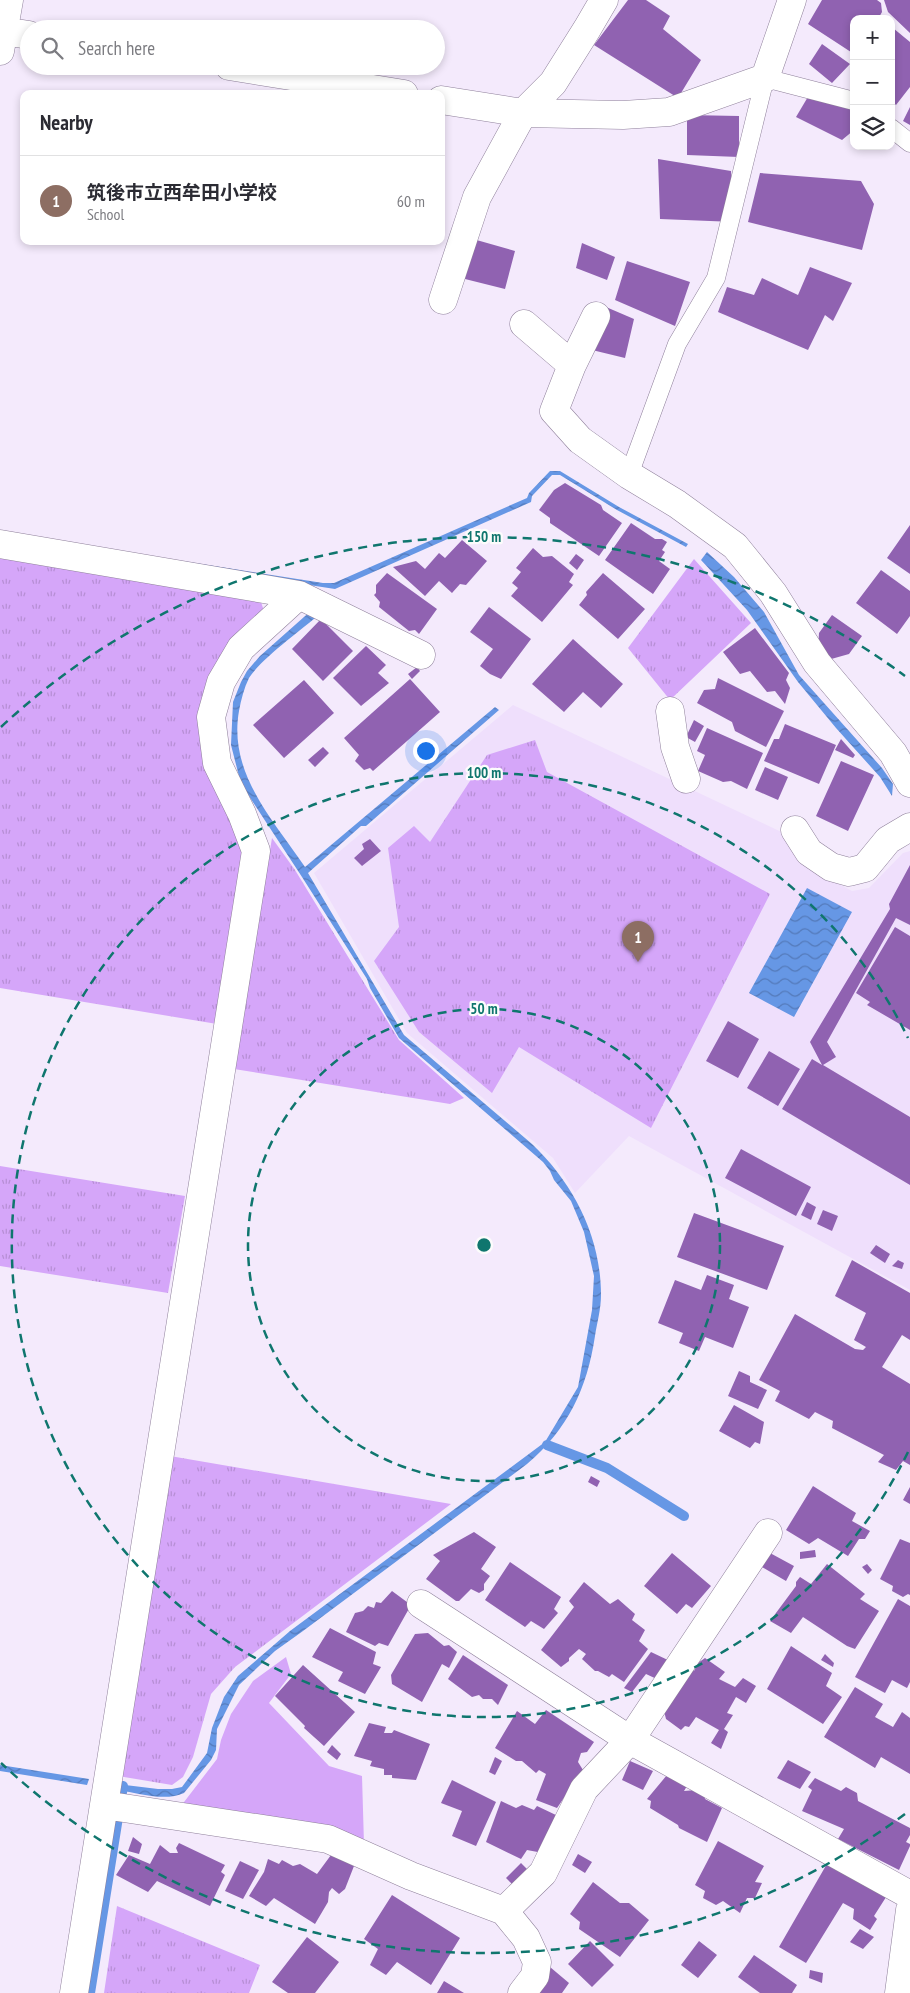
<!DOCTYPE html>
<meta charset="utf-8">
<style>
:root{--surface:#fff;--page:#f2f2f3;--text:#2b2b33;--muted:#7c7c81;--line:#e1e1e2;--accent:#cb4600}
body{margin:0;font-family:"PT Sans Narrow","Noto Sans JP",sans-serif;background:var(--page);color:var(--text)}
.controls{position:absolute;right:15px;top:15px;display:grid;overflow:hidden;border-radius:10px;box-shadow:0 2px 8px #0003}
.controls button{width:45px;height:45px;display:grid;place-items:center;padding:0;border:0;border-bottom:1px solid var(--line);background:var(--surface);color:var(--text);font:25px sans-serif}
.you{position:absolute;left:425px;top:750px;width:18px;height:18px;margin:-12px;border:4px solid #fff;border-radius:50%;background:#1a73e8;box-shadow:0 0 0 8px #1a73e833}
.badge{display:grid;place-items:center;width:32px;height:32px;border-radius:50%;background:var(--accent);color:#fff;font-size:16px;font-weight:700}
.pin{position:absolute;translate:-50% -41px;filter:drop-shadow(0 1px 2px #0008)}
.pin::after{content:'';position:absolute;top:26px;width:18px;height:15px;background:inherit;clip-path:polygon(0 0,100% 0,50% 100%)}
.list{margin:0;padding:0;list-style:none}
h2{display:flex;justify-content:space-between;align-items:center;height:65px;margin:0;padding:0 20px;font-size:21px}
h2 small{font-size:16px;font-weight:400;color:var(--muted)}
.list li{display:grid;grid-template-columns:32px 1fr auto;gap:15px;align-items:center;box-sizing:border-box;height:90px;padding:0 20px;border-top:1px solid var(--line)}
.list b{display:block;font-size:19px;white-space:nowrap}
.list p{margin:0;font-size:16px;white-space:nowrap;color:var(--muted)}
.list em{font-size:16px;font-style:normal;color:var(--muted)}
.icon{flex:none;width:28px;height:28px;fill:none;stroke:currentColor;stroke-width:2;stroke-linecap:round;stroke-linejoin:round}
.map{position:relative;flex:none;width:910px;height:1993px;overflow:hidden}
.search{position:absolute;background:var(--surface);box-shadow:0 2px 8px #0003;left:20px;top:20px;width:425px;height:55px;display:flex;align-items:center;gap:12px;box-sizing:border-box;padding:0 18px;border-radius:28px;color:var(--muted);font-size:19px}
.panel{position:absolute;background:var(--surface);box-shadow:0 2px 8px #0003;left:20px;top:90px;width:425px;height:155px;border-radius:10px}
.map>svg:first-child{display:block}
.built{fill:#efdffc}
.grass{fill:url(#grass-tufts)}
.garden{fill:#d5a6f9}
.water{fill:url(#water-waves)}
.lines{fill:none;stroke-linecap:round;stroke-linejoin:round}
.stream{stroke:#6697e5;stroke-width:10}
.building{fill:#9062b1}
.service-casing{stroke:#8f809b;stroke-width:19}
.minor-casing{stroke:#8f809b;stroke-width:29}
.service{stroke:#fff;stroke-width:18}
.minor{stroke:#fff;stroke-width:28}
.ring{fill:none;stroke:#0f766e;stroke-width:2.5;stroke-dasharray:9 6}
.centre{fill:#0f766e;stroke:#fcfcfc;stroke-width:2.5}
.ring-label{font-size:15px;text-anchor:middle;font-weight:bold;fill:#0f766e;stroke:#fcfcfc;stroke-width:4.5;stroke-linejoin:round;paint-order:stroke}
</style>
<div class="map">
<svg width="910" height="1993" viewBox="0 0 910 1993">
<defs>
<pattern id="grass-tufts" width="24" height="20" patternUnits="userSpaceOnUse" patternTransform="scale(1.25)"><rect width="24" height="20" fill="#d5a6f9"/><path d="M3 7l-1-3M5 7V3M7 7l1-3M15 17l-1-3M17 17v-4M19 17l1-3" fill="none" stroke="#b78ed5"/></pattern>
<pattern id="water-waves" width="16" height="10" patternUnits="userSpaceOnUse" patternTransform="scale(1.25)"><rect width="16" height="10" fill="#6697e5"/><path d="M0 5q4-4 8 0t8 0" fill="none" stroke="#547aba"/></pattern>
</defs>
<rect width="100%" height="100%" fill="#f4eafc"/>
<path class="built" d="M513,705L794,838L813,870L852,891L869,888L903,853L910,851V1290L629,1136L575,1193L553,1158L407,1033L314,873Z"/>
<path class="grass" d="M0,556L259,596L264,611L202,709L247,848L217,1024L0,988Z
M694,559L751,623L670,700L628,648Z
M535,740L547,772L770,894L651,1128L519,1047L492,1093L419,1032L374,961L399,927L388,848L414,826L430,842L487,755Z
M272,838L295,870L399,1040L464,1098L450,1104L234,1069Z
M0,1166L185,1196L168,1293L0,1266Z
M170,1456L451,1504L235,1667L211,1694L193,1757L183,1777L172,1785L118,1776Z
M117,1906L260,1965L249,1993H104Z"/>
<path class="garden" d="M286,1657L291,1674L269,1703L329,1766L362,1776L364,1844L181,1806L217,1759L221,1740L231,1714L253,1681Z"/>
<path class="water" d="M550,471H560L619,507L688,544L686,547L617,510L560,475H552L532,496L531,502L335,589L0,537L105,549L323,583H334L527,498L529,493Z
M707,552L734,577L764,612L799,675L882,768L893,784L892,796L880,777L836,728L798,682L747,610L701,560Z
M313,609L320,614C302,629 260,660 249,678C244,688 241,700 239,711C228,773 273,820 305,867L495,707L499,710L366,826H361L308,873L404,1035L532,1144C573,1183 601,1236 601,1295C601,1309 597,1323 595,1336C587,1389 568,1429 527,1464L303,1631L275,1651L239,1685L217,1729L216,1750L211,1760L184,1793C165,1802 136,1793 116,1789L117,1784L158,1789H172L182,1787L207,1753L212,1728L224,1697L238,1676L290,1631L545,1442L578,1387L592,1310L594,1276L584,1232L571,1201L554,1180L550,1171L543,1162L399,1038L370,988L367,979L302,877L241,784L231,745L233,702L241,682L247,671L260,656Z
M807,888L852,912L794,1017L749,993Z
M0,1765L89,1779L87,1785L0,1771Z"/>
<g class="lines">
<path class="stream" d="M547,1445L607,1468L684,1516
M90,1993L123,1786"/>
</g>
<path class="building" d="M628,0H646L670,16L663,29L701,60L678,98L594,45Z
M822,0H877L881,3L882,12L878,19H854V54L808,24Z
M884,0H910V33L888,12Z
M893,28L910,42V87L896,105L891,100V33Z
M822,44L850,64L832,83L809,64Z
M815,85L854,108V130L842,140L796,117Z
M910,107V125L903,121Z
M687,115L739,116V157L687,155Z
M658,159L731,171L735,222L660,219Z
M760,173L861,181L874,204L862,250L748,222Z
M473,239L515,251L505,289L461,278Z
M582,243L615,257L607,280L576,268Z
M627,261L690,282L675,326L615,300Z
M810,267L852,283L833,321L825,315L808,350L718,312L727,287L754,295L762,278L798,295Z
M606,307L634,319L625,358L592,350Z
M565,483L601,505L603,510L622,523L599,556L550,523V518L539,510L554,490Z
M631,523L655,539H662L667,542L662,550L665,552L659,561L670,569L653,594L605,560Z
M910,525V574L887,558Z
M462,540L487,561L466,585L460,584L452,593L439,581L425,596L393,567L416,561L425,569L439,553L445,558Z
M533,548L543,557L552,556L574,574L569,582L573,585L542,622L511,596L518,588L512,583L521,572L516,568Z
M576,554L584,560L577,570L569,563Z
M881,570L910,591V616L897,634L856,603Z
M387,573L437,609L419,634L415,630L409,631L379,607L380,602L374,595L376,593V585Z
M603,573L645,609L618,639L579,605L587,595L586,592Z
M489,607L531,639L501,679L490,674L480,666L493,649L470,632Z
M832,615L862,636L849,654L817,663L819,633Z
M321,619L353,651L323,681L292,649Z
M755,628L789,673L786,680L790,688L785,704L775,691L767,692L750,671L740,674L723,652Z
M573,639L623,684L601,708L583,692L564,712L532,684Z
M366,646L386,665L378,673L389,683L361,706L333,678Z
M417,667L420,671L412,679L408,674Z
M718,678L784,711L766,747L735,731L732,722L697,703L704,690L715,689Z
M410,679L440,712L373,771L370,768L364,770L355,761L359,755L344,738Z
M304,680L334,713L284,758L253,725Z
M694,720L704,726L695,742L686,737Z
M785,724L836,745L819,784L764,761L774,739H779Z
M707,728L763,753L747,789L731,781L723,782L698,771L705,755L697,751Z
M841,739L855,755L853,758L835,750Z
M323,747L329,753L315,767L308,760Z
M841,761L874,775L848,831L816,816Z
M765,767L788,777L778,800L755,790Z
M370,839L381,851L362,866L354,858L364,849L362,844Z
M910,865V925L896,918L827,1042L836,1057L823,1065L910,1117V1185L782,1109L812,1059L822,1065L810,1042L890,909L889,904Z
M895,927L910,936V1030L867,1005L870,1002L856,993Z
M728,1021L759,1039L738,1078L706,1061Z
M769,1051L800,1069L778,1106L747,1088Z
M741,1149L811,1187L796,1216L725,1178Z
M807,1202L816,1207L811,1220L801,1215Z
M823,1210L838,1216L832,1231L817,1224Z
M694,1213L784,1246L767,1290L677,1257Z
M876,1245L890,1254L885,1263L870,1253Z
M852,1260L910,1293V1340L902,1335L882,1367L910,1384V1465L903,1461L896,1470L878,1462L884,1455L832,1428L833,1421L815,1412L809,1419L775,1401L780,1391L759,1380L795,1314L855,1349L863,1350L866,1347L854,1340L866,1313L835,1296Z
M898,1260L904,1263L902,1269L892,1266Z
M707,1275L734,1285L729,1299L749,1307L733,1348L705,1337L699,1351L679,1343L683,1333L658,1323L675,1280L701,1290Z
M739,1371L750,1376V1382L767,1390L758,1409L728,1396Z
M734,1405L764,1422L760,1444L755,1442L750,1448L719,1431Z
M591,1476L600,1481L597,1487L588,1482Z
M813,1486L856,1513L852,1521L870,1531L865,1539H859L848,1556L818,1538L809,1544L786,1530Z
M910,1487V1504L903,1500Z
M474,1532L496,1547L481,1569L490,1576L484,1584V1590L479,1593L471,1589L459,1601H456L426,1579L440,1561L433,1555Z
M900,1539L910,1543V1595L908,1594L903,1597L892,1591L893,1586L880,1579Z
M815,1550L816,1557L800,1559V1552Z
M672,1553L711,1586L692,1608L686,1604L677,1614L644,1586Z
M770,1553L794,1566L786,1581L762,1567Z
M510,1562L561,1597L554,1609L558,1613L544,1629L531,1621L525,1627L485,1600Z
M827,1564L865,1594L860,1599L879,1611L855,1649L847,1646L803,1617L791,1633L770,1621L796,1586V1582L800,1577L811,1584Z
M867,1564L872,1570L868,1574L862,1567Z
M584,1582L610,1604L618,1599L635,1614L632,1620L645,1630L639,1641L648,1649L624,1682L612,1674L609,1677L598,1671H595L582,1659L586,1654L579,1649L569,1658V1661L561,1667L541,1650L574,1607L569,1601Z
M392,1591L411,1605L388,1646L379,1643L375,1646L346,1632L355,1613L363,1611L368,1606L374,1608L376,1602L381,1603Z
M898,1599L910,1606V1682L907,1688L892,1680L885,1693L855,1677Z
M330,1628L376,1652L373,1664L381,1667L365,1694L338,1681L343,1672L312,1657Z
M428,1633L444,1646L449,1645L457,1652L449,1668L442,1664L422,1702L392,1684L391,1675L415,1634Z
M791,1646L832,1673L826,1686L842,1697L823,1724L767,1689Z
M651,1652L672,1662L661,1681L646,1674L632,1692L624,1688Z
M825,1654L834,1663L833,1667L821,1660Z
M463,1655L508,1685L498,1705L492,1699H483L479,1695L472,1697L448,1679Z
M705,1658L725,1672L719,1679L735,1687L743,1678L756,1686L746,1703L736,1697L727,1713L733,1715L724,1729L728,1732L721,1749L711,1743L719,1730L696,1717L689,1727L685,1726L681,1730L666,1719L664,1711L691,1667L694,1671L698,1663Z
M303,1665L355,1712L324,1746L304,1728L305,1726L275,1696Z
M855,1687L883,1704L875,1717L893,1727L902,1712L910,1718V1774L881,1757L875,1768L824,1737Z
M546,1710L594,1742L587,1752L581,1753L578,1762L583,1770L557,1808L536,1800L546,1774L539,1770L536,1773L522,1761H516L495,1748L517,1711L535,1724Z
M369,1723L386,1727L384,1733H392L394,1730L430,1744L416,1780L392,1778V1775H384V1769L370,1766L372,1761L354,1756Z
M332,1745L341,1754L337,1760L327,1752Z
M495,1757L502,1761L495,1775L489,1772Z
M788,1760L811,1772L800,1789L777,1778Z
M630,1761L653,1771L643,1790L622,1780Z
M667,1775L687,1786L684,1791L696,1790L704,1794L705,1799L722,1808L707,1842L679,1828L678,1825L650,1808L651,1801L647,1799Z
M815,1778L841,1791L846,1787L857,1793L858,1801L910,1828V1835L906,1842L910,1844V1846L899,1870L838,1839L844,1829L802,1811L812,1790L808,1787Z
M452,1780L496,1802L476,1846L452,1836L462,1811L441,1803Z
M501,1801L516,1808L522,1805L534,1810L537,1806L558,1816L543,1853L527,1850L521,1859L486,1842Z
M133,1837L142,1844L139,1854L128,1851Z
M718,1841L764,1866L755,1882L762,1883L755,1898H747L740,1913L723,1901L716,1905L703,1898L705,1891L695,1885Z
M179,1843L225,1865L221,1872L225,1875L210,1906L157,1881L148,1892L116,1875L129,1855L150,1864L160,1845L170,1853H178L176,1848Z
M578,1854L592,1862L585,1873L572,1865Z
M331,1855L354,1866L345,1889L339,1894L332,1888L329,1892L328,1902L315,1924L274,1898L266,1906L249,1896L264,1872L268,1859L279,1864L282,1860L293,1866L300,1864L317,1874Z
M240,1861L259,1870L243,1899L225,1891Z
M828,1862L888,1894L874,1916L877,1919L870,1930L853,1919L854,1909L843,1903L806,1963L779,1947Z
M521,1863L530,1872L514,1886L506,1878Z
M593,1882L620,1903H629L649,1920L620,1957L579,1929L580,1922L570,1914Z
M392,1895L460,1938L431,1985L397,1962L386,1975L370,1965L378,1949L364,1939Z
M860,1929L874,1937L863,1949L850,1942Z
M307,1937L339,1962L315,1993H288L272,1982Z
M590,1941L614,1965L592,1987L568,1964Z
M699,1941L717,1955L698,1978L681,1965Z
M754,1955L797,1985L792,1993H760L738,1977Z
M550,1967L569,1983L562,1993H531Z
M810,1970L823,1973L822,1983L809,1978Z
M444,1981L464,1993H437Z"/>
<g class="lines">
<g class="service-casing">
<path id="service" d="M891,128L910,143
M629,475L677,344L716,278L765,78L854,101"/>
</g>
<g class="minor-casing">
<path id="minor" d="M3,31L29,35
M0,51L9,0
M229,66L404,94
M441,100L523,113L623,115L669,112L765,78L792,0
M443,300L477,197L523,113L553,83L587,29L604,0
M596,316L572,365L554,411L580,440L629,475L677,504L735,546L773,593L817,663L893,753L910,783
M524,324L572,365
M0,544L299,595L421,655
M670,711L675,747L686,779
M795,830L809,852L831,867L849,872L865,868L888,840L910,827
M421,1604L630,1740L910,1895
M104,1805L328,1839L411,1876L504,1911L526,1938L537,1962L535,1976L522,1993
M504,1911L543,1873L584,1789L630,1740L768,1533
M74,1993L256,851L242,814L217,763L211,717L221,682L241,648L299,595
M899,1993L910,1910"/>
</g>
<use href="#service" class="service"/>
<use href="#minor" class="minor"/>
</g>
<g class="ring">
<circle cx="484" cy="1245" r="236"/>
<path d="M908 1452A472 472 0 1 1 908 1038"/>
<path d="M905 1814A708 708 0 0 1 1 1763M1 727A708 708 0 0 1 905 676"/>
</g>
<circle cx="484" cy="1245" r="8" class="centre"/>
<g class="ring-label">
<text x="484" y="542">150 m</text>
<text x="484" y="778">100 m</text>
<text x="484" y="1014">50 m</text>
</g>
</svg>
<div class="controls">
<button>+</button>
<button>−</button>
<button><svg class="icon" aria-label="layers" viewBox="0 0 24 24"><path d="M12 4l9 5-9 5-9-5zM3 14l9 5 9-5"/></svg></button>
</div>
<div class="you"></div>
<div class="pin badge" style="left:638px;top:962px;background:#8d6e63">1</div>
<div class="search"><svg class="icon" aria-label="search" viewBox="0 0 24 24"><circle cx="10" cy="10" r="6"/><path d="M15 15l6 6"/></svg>Search here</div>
<section class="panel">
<h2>Nearby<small></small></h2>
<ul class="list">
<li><span class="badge" style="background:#8d6e63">1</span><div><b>筑後市立西牟田小学校</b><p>School</p></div><em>60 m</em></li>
</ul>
</section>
</div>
